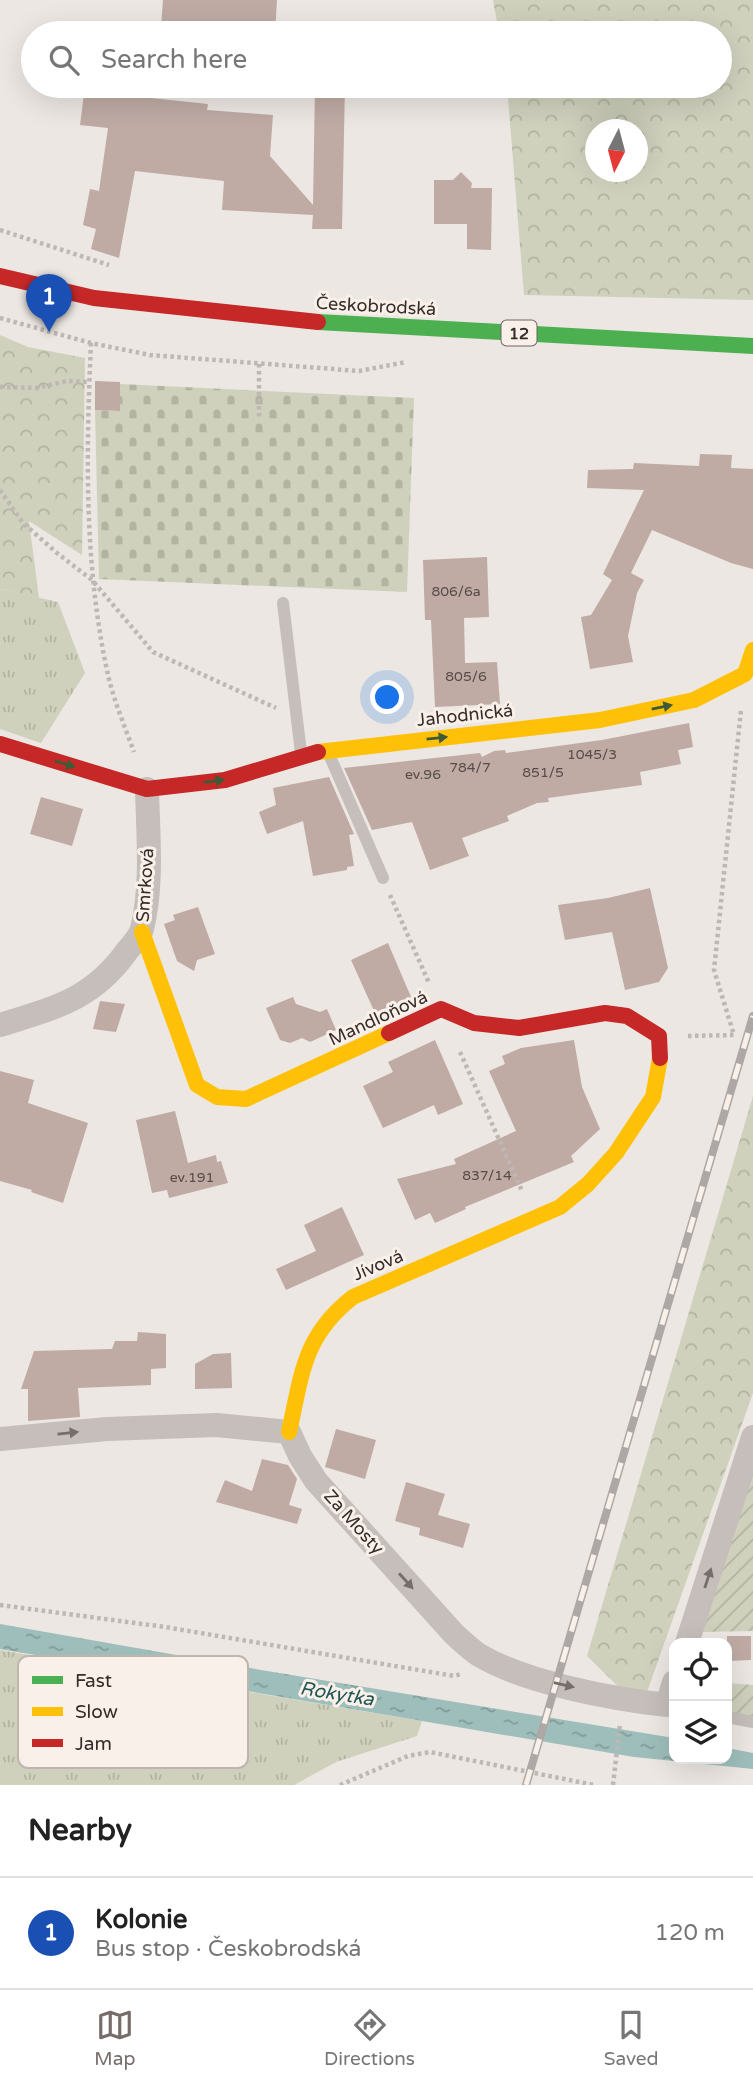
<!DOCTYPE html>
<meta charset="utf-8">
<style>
:root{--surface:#fff;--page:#f2f2f2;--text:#222;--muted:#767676;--line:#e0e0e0;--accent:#766d6a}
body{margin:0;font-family:"Varela Round",sans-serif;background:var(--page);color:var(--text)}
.controls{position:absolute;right:21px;bottom:21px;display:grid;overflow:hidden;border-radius:14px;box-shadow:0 7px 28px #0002}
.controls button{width:63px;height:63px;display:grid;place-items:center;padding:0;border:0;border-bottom:2px solid var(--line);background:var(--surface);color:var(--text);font:35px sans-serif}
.compass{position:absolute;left:585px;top:119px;width:63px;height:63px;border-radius:50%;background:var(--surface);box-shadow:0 7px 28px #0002;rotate:186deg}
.you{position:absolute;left:388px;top:698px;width:24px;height:24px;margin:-18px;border:5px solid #fff;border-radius:50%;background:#1a73e8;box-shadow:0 0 0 10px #1a73e833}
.badge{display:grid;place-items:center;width:46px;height:46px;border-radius:50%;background:var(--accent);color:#fff;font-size:23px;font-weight:700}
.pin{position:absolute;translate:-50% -58px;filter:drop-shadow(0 2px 4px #0008)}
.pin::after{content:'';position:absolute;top:37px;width:24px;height:21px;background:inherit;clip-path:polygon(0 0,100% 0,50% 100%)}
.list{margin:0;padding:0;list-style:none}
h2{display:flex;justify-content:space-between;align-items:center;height:91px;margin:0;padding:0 28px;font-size:30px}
h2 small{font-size:23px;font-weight:400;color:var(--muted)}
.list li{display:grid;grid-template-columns:46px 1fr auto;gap:21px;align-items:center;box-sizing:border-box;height:112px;padding:0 28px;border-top:2px solid var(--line)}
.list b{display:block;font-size:26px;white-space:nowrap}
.list p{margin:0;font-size:23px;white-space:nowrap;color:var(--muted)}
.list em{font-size:23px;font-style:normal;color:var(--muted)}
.icon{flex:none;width:38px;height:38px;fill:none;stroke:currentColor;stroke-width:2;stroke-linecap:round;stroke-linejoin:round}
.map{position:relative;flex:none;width:753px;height:1785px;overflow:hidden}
.search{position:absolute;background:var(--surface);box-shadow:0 7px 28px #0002;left:21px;right:21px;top:21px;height:77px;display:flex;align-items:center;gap:18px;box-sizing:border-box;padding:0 24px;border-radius:38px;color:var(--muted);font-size:26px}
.sheet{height:203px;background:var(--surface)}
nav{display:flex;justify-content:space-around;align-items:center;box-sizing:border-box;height:98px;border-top:2px solid var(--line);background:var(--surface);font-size:19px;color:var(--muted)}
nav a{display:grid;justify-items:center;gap:4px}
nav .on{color:var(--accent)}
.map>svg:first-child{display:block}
.grass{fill:url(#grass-tufts)}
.forest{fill:url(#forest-crowns);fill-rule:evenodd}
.cemetery{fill:url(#cemetery-stones)}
.garden{fill:url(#garden-furrows)}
.water{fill:url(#water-ripples)}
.building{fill:#bfaaa4}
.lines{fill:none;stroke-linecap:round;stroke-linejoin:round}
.path{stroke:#beb7b3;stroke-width:4.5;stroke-dasharray:3.5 3.5;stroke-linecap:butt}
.lane{stroke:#c5beba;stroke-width:12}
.street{stroke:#c5beba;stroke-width:24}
.fast{stroke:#4caf50;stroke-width:16}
.slow{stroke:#ffc107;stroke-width:16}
.jam{stroke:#c62828;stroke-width:16}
.rail-casing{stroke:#ada8a5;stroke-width:8}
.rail{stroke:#f9f0e9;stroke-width:5;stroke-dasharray:16;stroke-linecap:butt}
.oneway{fill:#3e5a37}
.oneway2{fill:#766e6a}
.labels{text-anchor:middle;stroke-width:6;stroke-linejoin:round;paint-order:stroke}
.number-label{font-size:14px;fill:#584c48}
.shield{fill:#f9f0e9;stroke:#706763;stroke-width:2}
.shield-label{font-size:16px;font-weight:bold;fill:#362c29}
.street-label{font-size:18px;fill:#362c29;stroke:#f9f0e9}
.water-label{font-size:19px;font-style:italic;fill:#205554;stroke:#f9f0e9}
.key{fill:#f9f0e9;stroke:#beb5af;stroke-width:2}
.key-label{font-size:19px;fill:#362c29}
</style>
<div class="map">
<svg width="753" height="1785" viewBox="0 0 753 1785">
<defs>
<pattern id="grass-tufts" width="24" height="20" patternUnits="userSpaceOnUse" patternTransform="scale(1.75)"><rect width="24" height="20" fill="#cfd1bd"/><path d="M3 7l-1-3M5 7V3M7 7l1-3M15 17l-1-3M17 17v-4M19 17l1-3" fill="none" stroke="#b2b4a2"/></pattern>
<pattern id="forest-crowns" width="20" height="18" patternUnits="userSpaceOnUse" patternTransform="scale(1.75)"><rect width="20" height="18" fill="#cfd1bd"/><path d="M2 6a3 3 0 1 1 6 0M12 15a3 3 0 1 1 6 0" fill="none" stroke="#b2b4a2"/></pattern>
<pattern id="cemetery-stones" width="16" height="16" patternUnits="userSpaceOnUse" patternTransform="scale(1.75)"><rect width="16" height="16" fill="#cfd1bd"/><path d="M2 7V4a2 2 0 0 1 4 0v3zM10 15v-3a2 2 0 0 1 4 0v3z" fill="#b2b4a2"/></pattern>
<pattern id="garden-furrows" width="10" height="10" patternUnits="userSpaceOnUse" patternTransform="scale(1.75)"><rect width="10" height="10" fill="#cfd1bd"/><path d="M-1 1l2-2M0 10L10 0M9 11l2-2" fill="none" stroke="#b2b4a2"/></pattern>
<pattern id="water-ripples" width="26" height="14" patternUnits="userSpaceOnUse" patternTransform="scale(1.75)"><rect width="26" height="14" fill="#9ebebb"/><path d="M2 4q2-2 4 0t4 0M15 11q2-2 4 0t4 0" fill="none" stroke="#829b98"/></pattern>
</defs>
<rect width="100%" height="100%" fill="#ece7e2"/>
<path class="grass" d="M0,589L58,602L85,673L41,743L0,729Z
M0,1650L422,1721L417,1736L336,1762L294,1785H0Z"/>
<path class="forest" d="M493,0H753V300L524,295L507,86H720V33H499ZM596,130H638V172H596Z
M0,335L28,347L85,358L82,555L29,521L39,598L0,589Z
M753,1096V1393L641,1709L587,1656Z"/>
<path class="cemetery" d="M120,384L414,398L407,592L99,579L95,410L120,411Z"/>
<path class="garden" d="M753,1469V1631L700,1632Z
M727,1683L753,1685V1717L727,1713Z"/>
<path class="water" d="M0,1624L261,1670L674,1738V1759H727V1748L753,1753V1769L634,1757L0,1649Z"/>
<path class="building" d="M163,0H277L275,33H229L161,27Z
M85,86L133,89L132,96L208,104L207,110L273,115L270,156L313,205L315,86H345L342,229H312L313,215L222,210L224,181L135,171L119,258L91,249L96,229L83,225L90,189L99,191L108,128L80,125Z
M461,172L472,183L471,188H492L491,250L467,249V224H434V180H453Z
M95,381L120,382V411L95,410Z
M700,454L732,455L731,468L753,469V569L731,563L652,530L631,573L644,580L637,593L628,636L633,662L590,669L581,617L591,615L612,580L603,574L644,490L587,488L588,470L633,469L634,463L699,466Z
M487,557L489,617L464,618L465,663L497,662L500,704L435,707L431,620H425L423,560Z
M689,723L693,747L678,750L681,764L640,772L642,785L548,798L549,802L537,803L507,816L509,821L462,838L469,856L430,870L412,822L372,830L344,768L480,753L482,757L494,751L505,750L506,753L602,740Z
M329,777L354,834L349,835L354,866L347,867V870L313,876L303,821L267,834L259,812L276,805L273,788Z
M41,797L83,809L72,846L30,834Z
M650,888L668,968L659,982L625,990L612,932L565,940L558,905L608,898Z
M198,907L215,954L197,960L194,971L177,961L164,924L175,920L173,915Z
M388,943L411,997L375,1013L351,960Z
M293,997L296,1004L320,1012L327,1009L336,1030L310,1042L302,1038L290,1043L280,1040L266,1008Z
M100,1001L125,1004L116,1032L93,1029Z
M435,1040L463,1104L438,1115L434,1105L383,1128L363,1086L393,1072L388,1062Z
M574,1040L582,1087L600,1129L571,1156L574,1162L465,1207L466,1209L435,1223L430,1213L415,1220L397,1179L456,1164L454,1159L516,1131L489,1071L505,1064L502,1056L521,1048Z
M0,1071L34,1080L28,1103L88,1123L63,1203L31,1192L32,1190L0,1181Z
M175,1111L188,1163L216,1155L217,1162L221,1161L228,1183L169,1198L167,1190L152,1193L136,1120Z
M342,1207L364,1255L286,1290L276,1269L316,1251L304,1225Z
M138,1332L166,1334V1368L151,1369V1385L78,1388L80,1417L28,1421V1389H21L34,1351L112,1349L115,1341H137Z
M231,1353L232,1388L195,1389V1364L213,1354Z
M336,1429L376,1440L365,1479L325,1467Z
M262,1459L288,1465L297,1479L289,1505L302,1509L297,1524L216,1502L225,1480L252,1491Z
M406,1482L445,1494L438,1515L470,1524L463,1548L419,1535L420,1528L395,1521Z
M727,1636H751V1660L727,1661Z"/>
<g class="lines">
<path class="path" d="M0,230L109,265
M0,318L91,343L150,355L359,371L406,362
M91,343C86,455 84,566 108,675C114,701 125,727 134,752
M259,364V417
M0,387L37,388L67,381L89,382
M0,490L23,523L57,553L92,580L153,652L276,708
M390,895L429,983
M688,1036L734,1035L714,970L741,710
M460,1052L522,1191
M0,1605L165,1627L454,1676L461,1674
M340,1785L408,1756L430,1752L594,1785
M613,1785L620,1724"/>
<path class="lane" d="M283,603L301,753
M328,752L383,878
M727,1717L753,1722"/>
<path class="street" d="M0,1025C54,1008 92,1000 127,951C132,945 140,937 142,929C153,884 148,835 147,789
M0,1439L107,1429L216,1425L289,1432L300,1456L316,1481L454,1634C462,1641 470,1649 479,1655C526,1683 612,1699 667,1705L674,1682
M687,1643L753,1437"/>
<path class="fast" d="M318,322L753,346"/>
<path class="slow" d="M318,752L600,720L694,700L745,674L753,650
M142,932L197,1085L217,1097L246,1099L389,1033
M289,1432C302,1374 303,1336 353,1297L560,1207L588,1184L616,1153L653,1097L660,1058"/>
<path class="jam" d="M0,276L94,298L318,322
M0,744L147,789L225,780L318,752
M389,1033L441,1009L474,1023L519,1028L605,1013L627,1016L659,1036L660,1058"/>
<g class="rail-casing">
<path id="rail" d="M526,1785L753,1016"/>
</g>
<use href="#rail" class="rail"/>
</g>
<defs><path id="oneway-solid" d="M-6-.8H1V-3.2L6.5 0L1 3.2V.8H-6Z" transform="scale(1.75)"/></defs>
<g class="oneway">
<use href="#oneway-solid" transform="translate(662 707) rotate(-12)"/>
<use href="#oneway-solid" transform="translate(437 738) rotate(-6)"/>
<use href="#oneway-solid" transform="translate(65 764) rotate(17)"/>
<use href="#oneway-solid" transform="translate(214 781) rotate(-7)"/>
</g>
<g class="oneway2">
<use href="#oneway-solid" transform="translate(68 1433) rotate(-6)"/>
<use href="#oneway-solid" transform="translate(708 1578) rotate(-72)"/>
<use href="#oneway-solid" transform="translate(406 1581) rotate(48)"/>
<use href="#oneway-solid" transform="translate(564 1685) rotate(13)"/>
</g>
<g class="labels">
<g class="number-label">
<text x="456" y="596">806/6a</text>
<text x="466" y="681">805/6</text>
<text x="592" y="759">1045/3</text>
<text x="470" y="772">784/7</text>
<text x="543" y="777">851/5</text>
<text x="423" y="779">ev.96</text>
<text x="487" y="1180">837/14</text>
<text x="192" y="1182">ev.191</text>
</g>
<rect class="shield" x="501.5" y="320.5" width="35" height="25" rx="5"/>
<g class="shield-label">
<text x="519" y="339">12</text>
</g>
<g class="street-label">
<text transform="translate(376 306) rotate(3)" y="6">Českobrodská</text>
<text transform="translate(465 715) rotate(-6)" y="6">Jahodnická</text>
<text transform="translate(145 885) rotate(-86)" y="6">Smrková</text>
<text transform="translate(378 1018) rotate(-25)" y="6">Mandloňová</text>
<text transform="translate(378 1265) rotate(-23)" y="6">Jívová</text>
<text transform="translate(354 1522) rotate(48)" y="6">Za Mosty</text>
</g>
<g class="water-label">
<text transform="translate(337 1693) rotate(9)" y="7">Rokytka</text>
</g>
</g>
<rect x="18" y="1656" width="230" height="112" rx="10" class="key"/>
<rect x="32" y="1676" width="31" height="8" fill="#4caf50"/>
<rect x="32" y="1707" width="31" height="9" fill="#ffc107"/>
<rect x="32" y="1739" width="31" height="8" fill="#c62828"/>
<g class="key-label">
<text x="75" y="1687">Fast</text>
<text x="75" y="1718">Slow</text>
<text x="75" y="1750">Jam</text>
</g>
</svg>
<div class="controls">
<button><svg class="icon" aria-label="locate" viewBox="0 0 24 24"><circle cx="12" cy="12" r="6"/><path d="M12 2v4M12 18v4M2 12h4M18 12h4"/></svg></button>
<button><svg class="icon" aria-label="layers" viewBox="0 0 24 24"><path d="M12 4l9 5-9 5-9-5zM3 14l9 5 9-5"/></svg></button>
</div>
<svg class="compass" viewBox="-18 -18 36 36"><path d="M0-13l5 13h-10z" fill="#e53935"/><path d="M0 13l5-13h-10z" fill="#767676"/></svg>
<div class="you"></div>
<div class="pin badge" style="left:49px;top:332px;background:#1a4fb4">1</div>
<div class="search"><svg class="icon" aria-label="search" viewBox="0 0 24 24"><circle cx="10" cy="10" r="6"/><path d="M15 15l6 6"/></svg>Search here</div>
</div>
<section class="sheet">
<h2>Nearby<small></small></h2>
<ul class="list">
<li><span class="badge" style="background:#1a4fb4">1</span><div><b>Kolonie</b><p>Bus stop · Českobrodská</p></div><em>120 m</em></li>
</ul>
</section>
<nav>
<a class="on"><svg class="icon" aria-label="map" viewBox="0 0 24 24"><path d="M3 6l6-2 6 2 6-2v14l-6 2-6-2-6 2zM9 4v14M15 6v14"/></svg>Map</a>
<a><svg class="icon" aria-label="directions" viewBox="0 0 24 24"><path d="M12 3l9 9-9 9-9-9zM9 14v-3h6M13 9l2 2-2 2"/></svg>Directions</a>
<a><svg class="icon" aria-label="saved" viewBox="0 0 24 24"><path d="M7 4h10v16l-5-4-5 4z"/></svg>Saved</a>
</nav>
